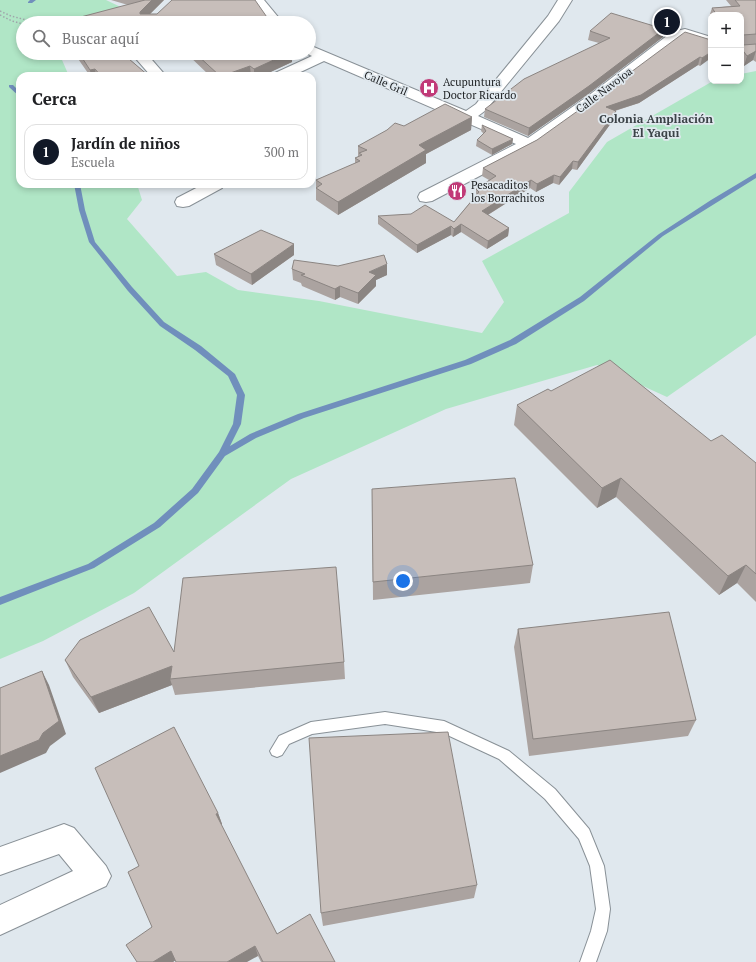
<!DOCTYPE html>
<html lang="es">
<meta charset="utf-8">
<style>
:root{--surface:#fff;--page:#f2f2f2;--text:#202124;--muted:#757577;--line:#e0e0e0;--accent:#111827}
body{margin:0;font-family:"PT Serif",serif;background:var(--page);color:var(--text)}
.controls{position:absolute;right:12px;top:12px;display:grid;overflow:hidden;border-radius:8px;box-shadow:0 2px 6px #0003}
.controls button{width:36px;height:36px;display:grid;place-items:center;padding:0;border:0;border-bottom:1px solid var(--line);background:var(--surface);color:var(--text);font:20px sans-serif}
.you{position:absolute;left:403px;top:581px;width:14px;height:14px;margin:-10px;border:3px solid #fff;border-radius:50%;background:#1a73e8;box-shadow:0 0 0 6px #1a73e833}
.badge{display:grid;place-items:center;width:26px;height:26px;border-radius:50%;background:var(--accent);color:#fff;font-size:13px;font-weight:700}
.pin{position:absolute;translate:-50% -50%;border:2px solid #fff;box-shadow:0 1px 4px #0006}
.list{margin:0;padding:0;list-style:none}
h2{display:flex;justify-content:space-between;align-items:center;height:52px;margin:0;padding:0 16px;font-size:17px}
h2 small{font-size:13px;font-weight:400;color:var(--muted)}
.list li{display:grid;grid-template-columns:26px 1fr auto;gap:12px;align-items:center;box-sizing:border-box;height:56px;margin:0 8px 8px;padding:0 8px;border:1px solid var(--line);border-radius:12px}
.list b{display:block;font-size:15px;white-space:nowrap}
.list p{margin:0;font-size:13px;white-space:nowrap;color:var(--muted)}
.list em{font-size:13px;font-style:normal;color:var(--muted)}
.icon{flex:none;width:22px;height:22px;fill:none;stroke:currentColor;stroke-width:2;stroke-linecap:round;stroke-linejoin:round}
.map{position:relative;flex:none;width:756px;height:962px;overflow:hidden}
.search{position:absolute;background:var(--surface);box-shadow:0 2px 6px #0003;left:16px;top:16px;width:300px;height:44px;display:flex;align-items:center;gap:10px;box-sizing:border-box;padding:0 14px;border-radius:22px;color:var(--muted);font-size:15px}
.panel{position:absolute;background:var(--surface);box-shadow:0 2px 6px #0003;left:16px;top:72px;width:300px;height:116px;border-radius:12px}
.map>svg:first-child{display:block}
.green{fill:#b0e6c6}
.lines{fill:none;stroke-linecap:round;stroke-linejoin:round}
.stream{fill:#708fbc;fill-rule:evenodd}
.service-casing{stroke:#899197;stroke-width:2}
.minor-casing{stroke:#899197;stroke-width:2}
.path{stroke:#9fa5aa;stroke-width:1.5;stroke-dasharray:1.5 2;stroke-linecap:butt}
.service{fill:#fff;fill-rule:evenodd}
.minor{fill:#fff;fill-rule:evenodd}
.wall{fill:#aba3a0}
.shaded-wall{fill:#8b8582}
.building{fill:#c7beba;stroke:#8b8582}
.labels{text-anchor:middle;stroke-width:3.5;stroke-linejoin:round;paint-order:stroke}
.far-poi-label{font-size:11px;fill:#1a1d1f;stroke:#e0e8ee;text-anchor:start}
.far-street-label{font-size:11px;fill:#1a1d1f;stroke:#e0e8ee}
.far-neighbourhood-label{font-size:12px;font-weight:bold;fill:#3b4247;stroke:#e0e8ee}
</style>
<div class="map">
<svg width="756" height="962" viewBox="0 0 756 962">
<rect width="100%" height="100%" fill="#e0e8ee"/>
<path class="green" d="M0,0H106L127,10L93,23H23V53H59L69,76H20V184H137L142,200L127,219L177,276L206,272L238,290L319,301L482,333L504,302L482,261L569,213V192L607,142L713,81H741V74L756,71V335L667,397L597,365L446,409L291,479L134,593L43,641L0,659Z"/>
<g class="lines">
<path class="stream" d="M30,0H36L32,3H28V2Z
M9,85H13L20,92V97L9,87Z
M756,173V178L663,236L584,301L516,344L471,364L304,418L256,438L225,456L198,493L160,527L94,568L0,605V597L88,564L154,523L192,489L219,452L233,424L237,395L228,376L195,350L160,326L128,291L89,242L79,210L74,184H80L85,210L95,242L132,287L164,322L201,346L235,374L245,395L241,424L230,446L250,434L298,414L465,360L510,340L580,297L659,234L711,200Z"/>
<g class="service-casing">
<path id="service" d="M385,712L444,721L509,751L555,789L589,829L604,866L610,909L607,931L596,962H580L591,931L596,909L590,866L579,839L545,799L499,759L443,733L385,724L312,734L289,744L282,755L277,757L272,755L270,751L279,736L311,722Z"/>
</g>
<g class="minor-casing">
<path id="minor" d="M250,0H264L283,23H269Z
M558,0H572L559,21L486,110L478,116L528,138L588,96L672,32L685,29L711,37V46L682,38L598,102L535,147L432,201L426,202L420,201L418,197L420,193L516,144L324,61L292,76H273L275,73L312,56L306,53H309V45L466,111L476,104L548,16Z
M131,53H146L166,76H151Z
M204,184H224L222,188L189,206L183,207L177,206L175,202L177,198Z
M64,824L74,828L106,866L111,876L106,886L0,935V905L73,871L59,854L0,875V847Z"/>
</g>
<path class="path" d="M0,11L11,16L38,23
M0,15L12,21L23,24"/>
<use href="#service" class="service"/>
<use href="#minor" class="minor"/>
</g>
<path class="wall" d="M111,0H164L150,14L271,23H58L128,5Z
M726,0H756V44L743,45L756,44V62L753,60L744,66L741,62V15H711V20L709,17L712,8L731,6Z
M590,31L663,37L587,95L528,136L484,117L485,109L599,43L588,40Z
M711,40L700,66L698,65L639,103L615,111H616L614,119L577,170L572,169L559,185L553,183L536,192L530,188L488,215L509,228L508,236L487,249L461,232L453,237L451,235L417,253L378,224V216L454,222L476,195V189L489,180L482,176L483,168L537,140Z
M74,53H122L149,76H90Z
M184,53H292V62L262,76H210L186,53Z
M472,117L471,130L426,154V163L338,215L316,200V180L355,164V158L358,157V146L404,126Z
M482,125L513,139L512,144L492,155L476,146L477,140L484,134L481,131Z
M294,244V255L252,285L216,265L214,254Z
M292,269L387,275L376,280V286L358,304L340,297L335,300L302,286L301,283L293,280Z
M551,391L711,441L756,463V602L737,583L719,595L616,497L597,508L514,425L517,405Z
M372,489L533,565L530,583L373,600Z
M518,629L696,720L688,736L529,756L514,647Z
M174,652L344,662L345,679L175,695L172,685L99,713L73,677L65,660Z
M218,813L222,824L221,825L277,934L335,962H261L258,956L175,960L173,962H137L152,927L139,866Z
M477,885L474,898L323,926L321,913Z"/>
<path class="shaded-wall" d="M152,0H164L142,22L140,12Z
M664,29L663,37L587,95L528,136L529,128Z
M756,51L753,60L744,66L747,56Z
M711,52V58L700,66L702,58Z
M289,53H292V62L262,76H254V69Z
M700,57L698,65L639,103L604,114L606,107Z
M250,66L251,76H222Z
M95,69L96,76H91L90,70Z
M616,111L614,119L577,170L578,162Z
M472,117L471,130L426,154V163L338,215V202L419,145Z
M513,139L512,144L492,155V149Z
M573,161L572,169L559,185L560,177Z
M554,175L553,183L536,192L537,184Z
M531,180L530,188L481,219L482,211Z
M461,224V232L453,237L454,229Z
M451,226V235L417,253V245Z
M509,228L508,236L487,249L488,241Z
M294,244V255L252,285L251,274Z
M387,264V275L376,280V286L358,304V293L369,272Z
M340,286V297L335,300V289Z
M621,478L616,497L597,508L602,488Z
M746,565L737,583L719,595L728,576Z
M172,666L170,679L172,685L99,713L91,697Z
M42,671L49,685L66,734L50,746L46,753L0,773V756Z
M218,813L222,824L219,826L216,814Z
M255,946L258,956L247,962H227Z
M171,951L176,960L173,962H153Z"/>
<path class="building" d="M145,0H152L140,12V14H157L172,0H255L271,23H99L81,19L86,23H58Z
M735,0H756V34L743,35V45L756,44V51L747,56L741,48V15H717L712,8L740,6Z
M611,13L664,29L589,86L529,128L485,109L524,79L610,38L590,31Z
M685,32L711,40V52L702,58L700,57L641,95L606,107L616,111L578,162L573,161L560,177L554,175L537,184L531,180L482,211L509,228L488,241L461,224L454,229L451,226L417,245L378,216L411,214L425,205L454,222L479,192L476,189L496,176L483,168L537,140L600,95L681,35Z
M79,53H122L149,76H101L95,69L90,70Z
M195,53H289L254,69L250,66L222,76H220Z
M445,104L472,117L419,145L426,150L338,202L316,188L322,184L316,180L360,161L355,158L362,155L359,153L367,150L358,146L387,130L395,123L404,126Z
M482,125L513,139L492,149L477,140L486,131Z
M261,230L294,244L251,274L214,254Z
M384,255L387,264L369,272L376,275L358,293L340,286L335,289L301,275L305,274L292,269L294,260L338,266Z
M610,360L711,441L722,435L756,463V574L746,565L728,576L621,478L602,488L517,405L548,389L551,391Z
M515,478L533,565L373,582L372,489Z
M336,567L344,662L170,679L172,666L91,697L65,660L80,640L149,607L174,652L183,578Z
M669,612L696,720L533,739L518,629Z
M42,671L59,721L43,733L39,740L0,756V688Z
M174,727L218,813L216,814L277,934L310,914L335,962H263L255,946L227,962H176L171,951L153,962H137L126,945L152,927L128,872L139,866L95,768Z
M448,732L477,885L321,913L309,738Z"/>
<defs>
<g id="hospital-disc" transform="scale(1)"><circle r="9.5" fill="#c13a78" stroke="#e0e8ee"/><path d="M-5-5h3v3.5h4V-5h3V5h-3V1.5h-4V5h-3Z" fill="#fff"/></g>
<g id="restaurant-disc" transform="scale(1)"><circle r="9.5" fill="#c13a78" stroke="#e0e8ee"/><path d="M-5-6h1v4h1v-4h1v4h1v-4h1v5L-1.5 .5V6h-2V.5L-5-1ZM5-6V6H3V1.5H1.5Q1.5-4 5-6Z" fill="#fff"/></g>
</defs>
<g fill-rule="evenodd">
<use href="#hospital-disc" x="429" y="88"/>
<use href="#restaurant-disc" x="457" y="191"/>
</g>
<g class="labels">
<g class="far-poi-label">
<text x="443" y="86">Acupuntura<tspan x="443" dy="13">Doctor Ricardo</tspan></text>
<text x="471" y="189">Pesacaditos<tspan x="471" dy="13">los Borrachitos</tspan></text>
</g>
<g class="far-street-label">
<text transform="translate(386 83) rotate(23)" y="4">Calle Gril</text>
<text transform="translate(604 90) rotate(-37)" y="4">Calle Navojoa</text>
</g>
<g class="far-neighbourhood-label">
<text x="656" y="123">Colonia Ampliación<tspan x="656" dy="14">El Yaqui</tspan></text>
</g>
</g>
</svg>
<div class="controls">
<button>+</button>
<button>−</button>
</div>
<div class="you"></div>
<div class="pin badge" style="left:667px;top:22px">1</div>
<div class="search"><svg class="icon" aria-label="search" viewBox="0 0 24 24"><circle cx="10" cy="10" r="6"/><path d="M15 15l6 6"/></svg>Buscar aquí</div>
<section class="panel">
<h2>Cerca<small></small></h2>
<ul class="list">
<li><span class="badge">1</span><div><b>Jardín de niños</b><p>Escuela</p></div><em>300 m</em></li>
</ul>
</section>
</div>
